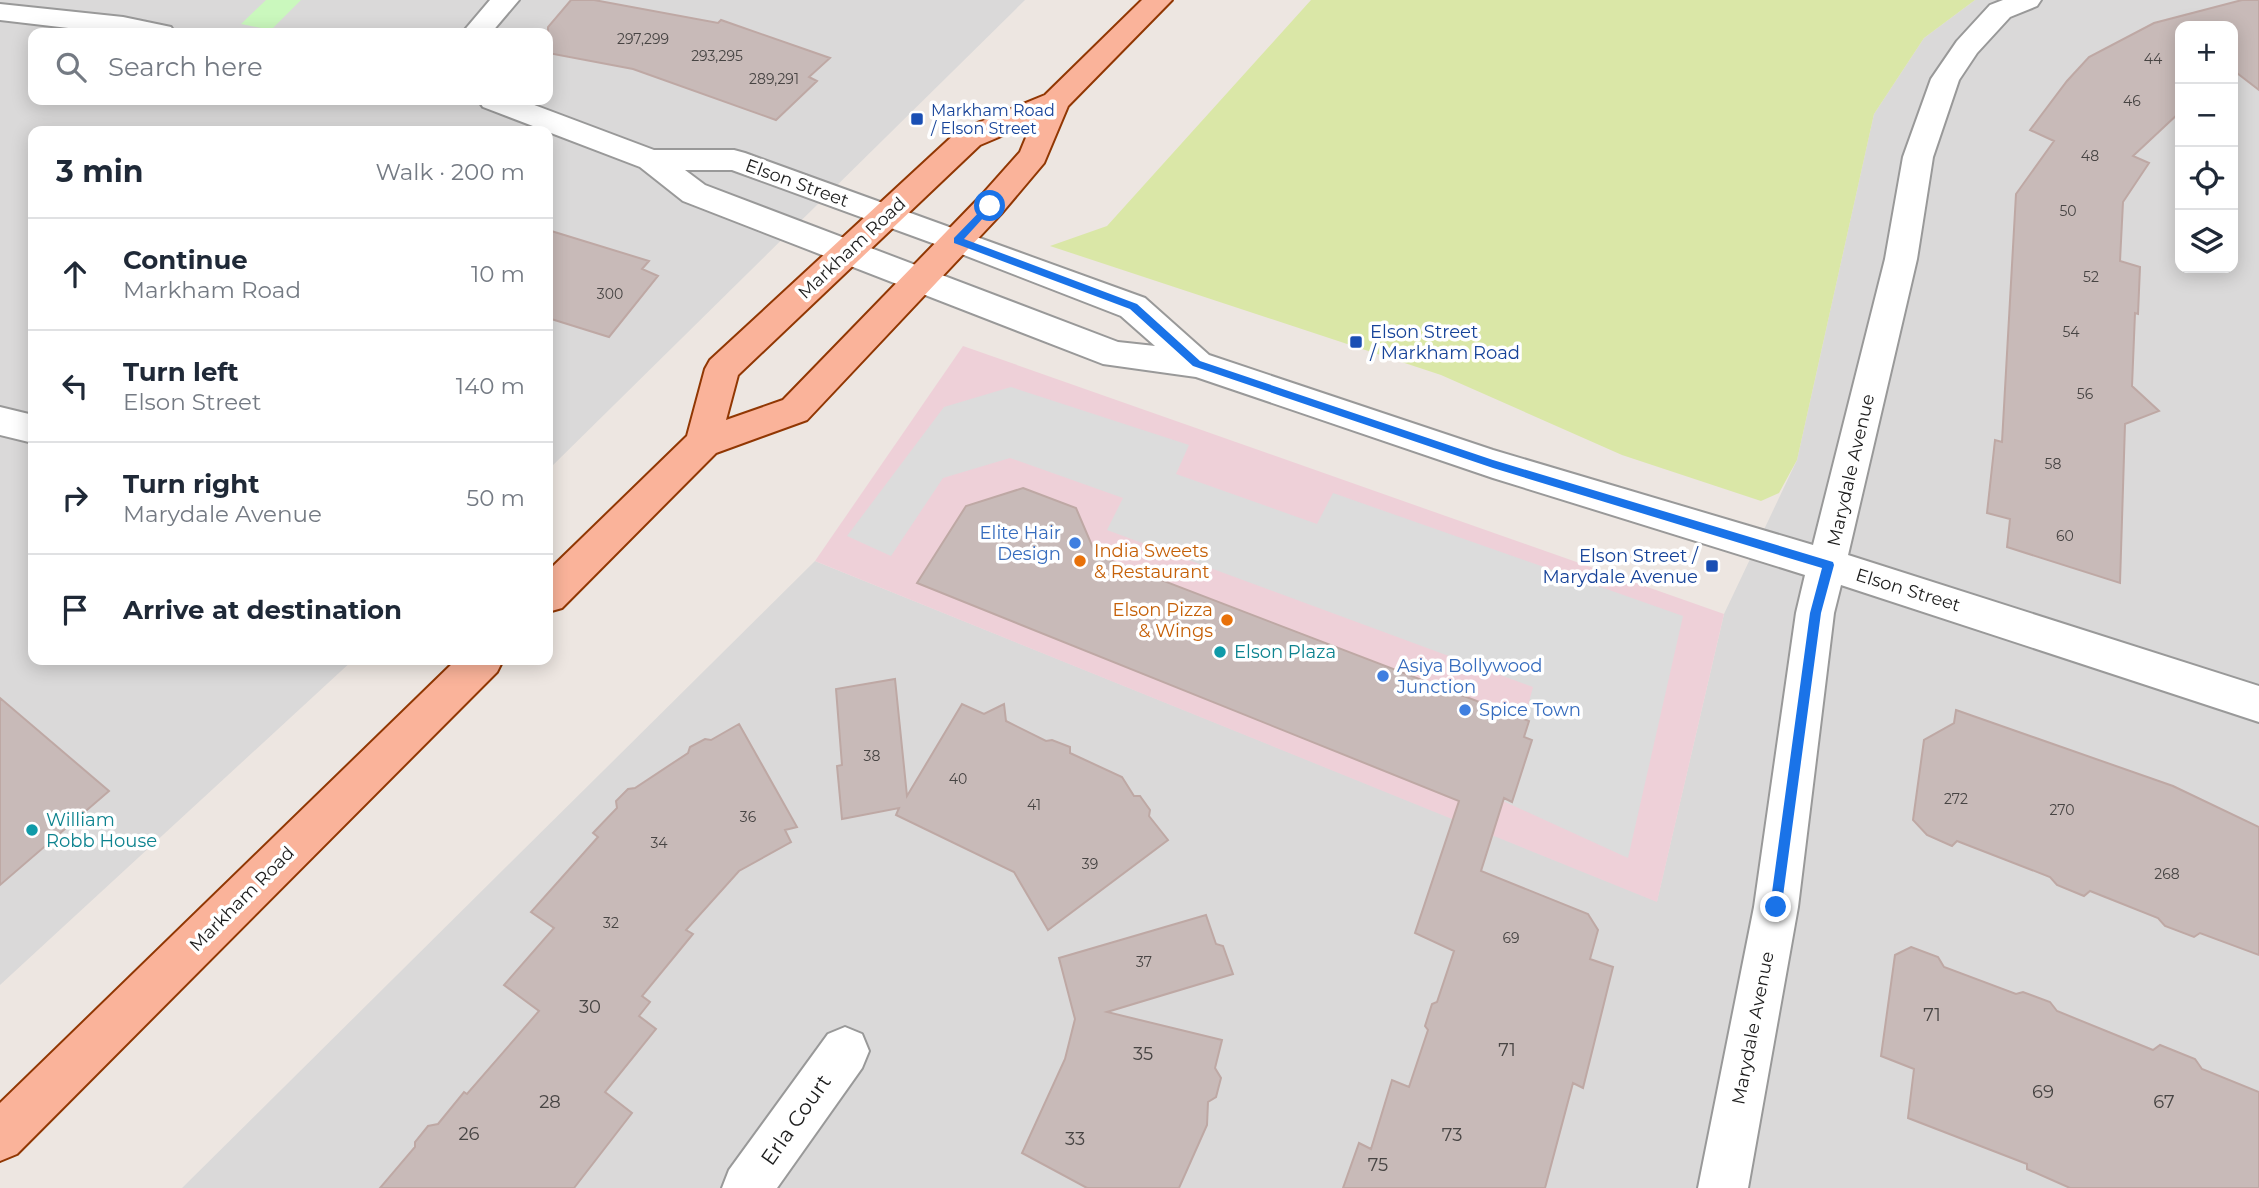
<!DOCTYPE html>
<meta charset="utf-8">
<style>
:root{--surface:#fff;--page:#f2f2f3;--text:#1f2937;--muted:#747a83;--line:#e0e1e3}
body{margin:0;font-family:Montserrat,sans-serif;background:var(--page);color:var(--text)}
.controls{position:absolute;right:21px;top:21px;display:grid;overflow:hidden;border-radius:14px;box-shadow:0 4px 18px #0003}
.controls button{width:63px;height:63px;display:grid;place-items:center;padding:0;border:0;border-bottom:2px solid var(--line);background:var(--surface);color:var(--text);font:35px sans-serif}
.stop{position:absolute;width:21px;height:21px;margin:-16px;border:5px solid #1a73e8;border-radius:50%;background:#fff}
.stop.end{background:#1a73e8;border-color:#fff;box-shadow:0 2px 7px #0008}
.list{margin:0;padding:0;list-style:none}
h2{display:flex;justify-content:space-between;align-items:center;height:91px;margin:0;padding:0 28px;font-size:30px}
h2 small{font-size:23px;font-weight:400;color:var(--muted)}
.list li{display:grid;grid-template-columns:46px 1fr auto;gap:21px;align-items:center;box-sizing:border-box;height:112px;padding:0 28px;border-top:2px solid var(--line)}
.list b{display:block;font-size:26px;white-space:nowrap}
.list p{margin:0;font-size:23px;white-space:nowrap;color:var(--muted)}
.list em{font-size:23px;font-style:normal;color:var(--muted)}
.icon{flex:none;width:38px;height:38px;fill:none;stroke:currentColor;stroke-width:2;stroke-linecap:round;stroke-linejoin:round}
.map{position:relative;flex:none;width:2259px;height:1188px;overflow:hidden}
.search{position:absolute;background:var(--surface);box-shadow:0 4px 18px #0003;left:28px;top:28px;width:525px;height:77px;display:flex;align-items:center;gap:18px;box-sizing:border-box;padding:0 24px;border-radius:14px;color:var(--muted);font-size:26px}
.panel{position:absolute;background:var(--surface);box-shadow:0 4px 18px #0003;left:28px;top:126px;width:525px;height:539px;border-radius:14px}
.map>svg:first-child{display:block}
.residential{fill:#dad9d9;fill-rule:evenodd}
.commercial{fill:#eed0d8}
.grass{fill:#dae7a7}
.park{fill:#caf8bd}
.parking{fill:#dcdcdc}
.building{fill:#c8bab8;stroke:#bea8a4;stroke-width:2}
.lines{fill:none;stroke-linecap:round;stroke-linejoin:round}
.minor-casing{stroke:#999;stroke-width:4}
.major-casing{stroke:#913703;stroke-width:4}
.minor{fill:#fff;fill-rule:evenodd}
.major{fill:#fab39a;fill-rule:evenodd}
.route{fill:#1a73e8}
.transit-dot{fill:#1a4fb4;stroke:#fff;stroke-width:2.5}
.shop-dot{fill:#3f7fe0;stroke:#fff;stroke-width:2.5}
.food-dot{fill:#e8710a;stroke:#fff;stroke-width:2.5}
.culture-dot{fill:#0f9aa8;stroke:#fff;stroke-width:2.5}
.labels{text-anchor:middle;stroke-width:7;stroke-linejoin:round;paint-order:stroke}
.number-label{font-size:14px;fill:#474443}
.far-transit-label{font-size:16px;fill:#164399;stroke:#fff;text-anchor:start}
.street-label{font-size:18px;fill:#1c1c1c;stroke:#fff}
.transit-label{font-size:18px;fill:#164399;stroke:#fff;text-anchor:start}
.shop-label{font-size:18px;fill:#366cbe;stroke:#fff;text-anchor:start}
.food-label{font-size:18px;fill:#c56008;stroke:#fff;text-anchor:start}
.culture-label{font-size:18px;fill:#0d838f;stroke:#fff;text-anchor:start}
.near-number-label{font-size:18px;fill:#474443}
.near-street-label{font-size:21px;fill:#1c1c1c;stroke:#fff}
</style>
<div class="map">
<svg width="2259" height="1188" viewBox="0 0 2259 1188">
<rect width="100%" height="100%" fill="#ede6e1"/>
<path class="residential" d="M0,0H1025L548,470V131H33V660H353L0,985ZM33,33H548V100H33Z
M1975,0H2259V1188H182L815,561L1657,901L1724,614L1797,460L1874,114L1924,38ZM2180,26H2233V268H2180Z"/>
<path class="commercial" d="M963,346L1724,614L1657,902L815,561Z"/>
<path class="grass" d="M1311,0H1975L1924,38L1874,114L1797,460L1779,493L1761,501L1622,455L1441,375L1050,246L1107,226Z"/>
<path class="park" d="M266,0H301L271,30L241,24Z"/>
<path class="parking" d="M1011,387L1189,445L1176,474L1317,524L1333,493L1683,616L1628,858L1503,801L1533,687L1107,530L1123,498L1010,458L943,478L891,556L847,536L944,407Z"/>
<path class="building" d="M571,0H594L718,23L721,20L830,58L809,77L817,81L776,120L633,69L548,53V27Z
M2242,0H2259V90L2233,70V26H2180V112L2133,156L2149,163L2123,202L2120,261L2140,267L2138,314L2135,313L2132,386L2159,411L2125,424L2120,583L2007,547L2010,519L1987,513L1995,440L2002,442L2016,194L2054,141L2030,130L2067,81L2089,57L2154,23Z
M548,230L649,261L642,269L658,276L609,337L548,318Z
M1023,488L1076,508L1096,555L1529,721L1524,737L1532,740L1512,802L1504,798L1481,871L1588,914L1598,930L1590,959L1613,967L1583,1088L1573,1083L1545,1188H1343L1359,1143L1371,1149L1392,1080L1409,1087L1428,1030L1425,1026L1432,1004L1437,1002L1454,951L1415,933L1459,801L917,583L966,506Z
M895,679L907,796L962,704L984,714L1004,704L1006,721L1046,741L1052,740L1070,747V753L1122,777L1134,796H1140L1150,810L1149,816L1168,840L1048,930L1014,872L896,815L899,808L842,819L837,766L842,765L836,689Z
M0,698L109,791L0,885Z
M1956,710L2173,786L2259,827V955L2200,933L2194,937L2165,926L2158,918L2090,891L2084,896L2057,885L2050,877L1957,841L1952,846L1927,835L1913,820L1924,740L1954,723Z
M739,724L797,827L785,830L791,842L739,871L686,930L693,934L642,996L650,1002L639,1016L656,1029L605,1092L632,1113L574,1188H380L415,1147V1142L428,1126L438,1124L464,1092L467,1094L539,1011L504,985L554,928L531,912L598,837L593,833L617,808L616,801L628,789L635,788L688,753L690,747L705,739L711,740Z
M1206,915L1216,944L1223,946L1233,974L1107,1012L1222,1040L1215,1068L1221,1078L1216,1097L1208,1102L1207,1125L1179,1188H1087L1022,1153L1065,1059L1075,1019L1059,958Z
M1911,947L1938,957L1944,967L2016,994L2023,992L2050,1002L2057,1011L2153,1050L2160,1045L2195,1059L2202,1069L2259,1092V1188H2070L2027,1169V1164L1908,1118L1914,1069L1881,1056L1895,955Z"/>
<g class="lines">
<g class="minor-casing">
<path id="minor" d="M490,0H519L491,33H462Z
M2003,0H2041L2037,6L2010,17L1977,53L1959,80L1933,157L1917,259L1848,555L2259,686V722L1841,585L1834,613L1798,907L1748,1188H1698L1754,907L1796,613L1805,575L1493,478L1196,377L1103,364L683,201L640,167L483,107L478,100H521L654,150H734L745,153L1145,298L1209,355L1493,450L1813,545L1885,259L1903,157L1931,79L1957,41L1990,5ZM685,170H732L946,248L1121,316L1155,346L1118,342L705,185Z
M0,4L123,17L171,27L175,33H111L0,20Z
M0,407L33,415V443L0,435Z
M845,1027L862,1034L869,1051L862,1068L777,1188H722L729,1170L828,1034Z"/>
</g>
<g class="major-casing">
<path id="major" d="M1142,0H1172L1068,106L1044,163L1001,214L807,420L716,453L562,608L548,612V571L687,436L705,369L710,360L958,131L1045,95ZM1032,123L1020,152L979,198L783,400L726,420L738,375L980,145Z
M456,660H503L497,672L17,1154L0,1161V1103Z"/>
</g>
<use href="#minor" class="minor"/>
<use href="#major" class="major"/>
</g>
<path class="route" d="M987,204L994,206L964,239L1137,304L1200,361L1493,460L1833,562L1834,565L1821,613L1781,911L1776,913L1770,907L1810,613L1822,568L1493,468L1193,366L1130,309L954,243V238Z"/>
<g class="transit-dot">
<rect x="910" y="112" width="14" height="14" rx="3.5"/>
<rect x="1349" y="335" width="14" height="14" rx="3.5"/>
<rect x="1705" y="559" width="14" height="14" rx="3.5"/>
</g>
<g class="shop-dot">
<circle cx="1075" cy="543" r="7"/>
<circle cx="1383" cy="676" r="7"/>
<circle cx="1465" cy="710" r="7"/>
</g>
<g class="food-dot">
<circle cx="1080" cy="561" r="7"/>
<circle cx="1227" cy="620" r="7"/>
</g>
<g class="culture-dot">
<circle cx="1220" cy="652" r="7"/>
<circle cx="32" cy="830" r="7"/>
</g>
<g class="labels">
<g class="number-label">
<text x="643" y="44">297,299</text>
<text x="717" y="61">293,295</text>
<text x="2153" y="64">44</text>
<text x="774" y="84">289,291</text>
<text x="2132" y="106">46</text>
<text x="2090" y="161">48</text>
<text x="2068" y="216">50</text>
<text x="2091" y="282">52</text>
<text x="610" y="299">300</text>
<text x="2071" y="337">54</text>
<text x="2085" y="399">56</text>
<text x="2053" y="469">58</text>
<text x="2065" y="541">60</text>
<text x="872" y="761">38</text>
<text x="958" y="784">40</text>
<text x="1956" y="804">272</text>
<text x="1034" y="810">41</text>
<text x="2062" y="815">270</text>
<text x="748" y="822">36</text>
<text x="659" y="848">34</text>
<text x="1090" y="869">39</text>
<text x="2167" y="879">268</text>
<text x="611" y="928">32</text>
<text x="1511" y="943">69</text>
<text x="1144" y="967">37</text>
</g>
<g class="far-transit-label">
<text x="931" y="116">Markham Road<tspan x="931" dy="18">/ Elson Street</tspan></text>
</g>
<g class="street-label">
<text transform="translate(797 183) rotate(20)" y="6">Elson Street</text>
<text transform="translate(852 248) rotate(-43)" y="6">Markham Road</text>
<text transform="translate(1851 470) rotate(-77)" y="6">Marydale Avenue</text>
<text transform="translate(1908 590) rotate(17)" y="6">Elson Street</text>
<text transform="translate(242 899) rotate(-45)" y="6">Markham Road</text>
<text transform="translate(1753 1028) rotate(-79)" y="6">Marydale Avenue</text>
</g>
<g class="transit-label">
<text x="1370" y="338">Elson Street<tspan x="1370" dy="21">/ Markham Road</tspan></text>
<text x="1698" y="562" text-anchor="end">Elson Street /<tspan x="1698" dy="21">Marydale Avenue</tspan></text>
</g>
<g class="shop-label">
<text x="1061" y="539" text-anchor="end">Elite Hair<tspan x="1061" dy="21">Design</tspan></text>
<text x="1397" y="672">Asiya Bollywood<tspan x="1397" dy="21">Junction</tspan></text>
<text x="1479" y="716">Spice Town</text>
</g>
<g class="food-label">
<text x="1094" y="557">India Sweets<tspan x="1094" dy="21">&amp; Restaurant</tspan></text>
<text x="1213" y="616" text-anchor="end">Elson Pizza<tspan x="1213" dy="21">&amp; Wings</tspan></text>
</g>
<g class="culture-label">
<text x="1234" y="658">Elson Plaza</text>
<text x="46" y="826">William<tspan x="46" dy="21">Robb House</tspan></text>
</g>
<g class="near-number-label">
<text x="590" y="1013">30</text>
<text x="1932" y="1021">71</text>
<text x="1507" y="1056">71</text>
<text x="1143" y="1060">35</text>
<text x="2043" y="1098">69</text>
<text x="550" y="1108">28</text>
<text x="2164" y="1108">67</text>
<text x="469" y="1140">26</text>
<text x="1452" y="1141">73</text>
<text x="1075" y="1145">33</text>
<text x="1378" y="1171">75</text>
</g>
<g class="near-street-label">
<text transform="translate(796 1120) rotate(-55)" y="7">Erla Court</text>
</g>
</g>
</svg>
<div class="controls">
<button>+</button>
<button>−</button>
<button><svg class="icon" aria-label="locate" viewBox="0 0 24 24"><circle cx="12" cy="12" r="6"/><path d="M12 2v4M12 18v4M2 12h4M18 12h4"/></svg></button>
<button><svg class="icon" aria-label="layers" viewBox="0 0 24 24"><path d="M12 4l9 5-9 5-9-5zM3 14l9 5 9-5"/></svg></button>
</div>
<div class="stop" style="left:990px;top:206px"></div>
<div class="stop end" style="left:1776px;top:907px"></div>
<div class="search"><svg class="icon" aria-label="search" viewBox="0 0 24 24"><circle cx="10" cy="10" r="6"/><path d="M15 15l6 6"/></svg>Search here</div>
<section class="panel">
<h2>3 min<small>Walk · 200 m</small></h2>
<ul class="list">
<li><svg class="icon" aria-label="ahead" viewBox="0 0 24 24"><path d="M12 20V5M6 11l6-6 6 6"/></svg><div><b>Continue</b><p>Markham Road</p></div><em>10 m</em></li>
<li><svg class="icon" aria-label="left" viewBox="0 0 24 24"><path d="M17 20v-9H6M10 6l-5 5 5 5"/></svg><div><b>Turn left</b><p>Elson Street</p></div><em>140 m</em></li>
<li><svg class="icon" aria-label="right" viewBox="0 0 24 24"><path d="M7 20v-9h11M14 6l5 5-5 5"/></svg><div><b>Turn right</b><p>Marydale Avenue</p></div><em>50 m</em></li>
<li><svg class="icon" aria-label="arrive" viewBox="0 0 24 24"><path d="M6 21V4h12l-3 4 3 4H6"/></svg><div><b>Arrive at destination</b></div></li>
</ul>
</section>
</div>
